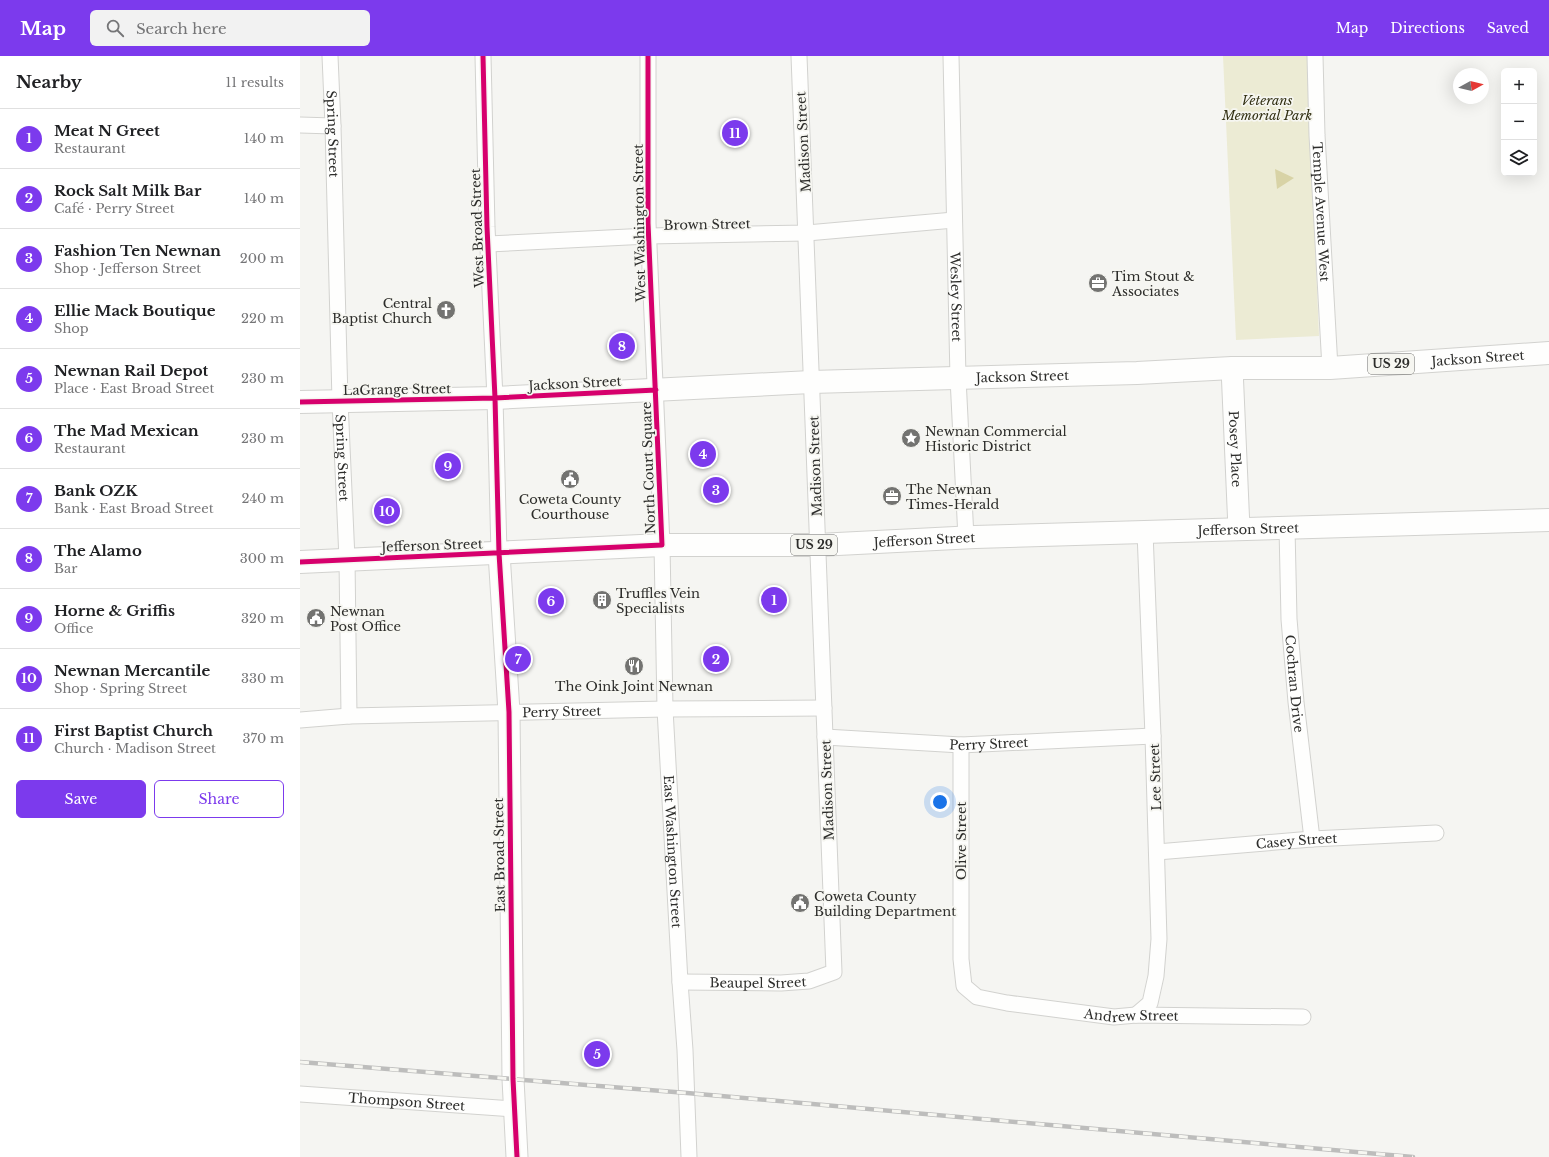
<!DOCTYPE html>
<meta charset="utf-8">
<style>
:root{--surface:#fff;--page:#f2f2f2;--text:#202124;--muted:#757577;--line:#e0e0e0;--accent:#7c3aed}
body{margin:0;font-family:"Libre Baskerville",serif;background:var(--page);color:var(--text)}
.controls{position:absolute;right:12px;top:12px;display:grid;overflow:hidden;border-radius:6px;box-shadow:0 4px 16px #0002}
.controls button{width:36px;height:36px;display:grid;place-items:center;padding:0;border:0;border-bottom:1px solid var(--line);background:var(--surface);color:var(--text);font:20px sans-serif}
.compass{position:absolute;left:1153px;top:12px;width:36px;height:36px;border-radius:50%;background:var(--surface);box-shadow:0 4px 16px #0002;rotate:82deg}
.you{position:absolute;left:640px;top:746px;width:14px;height:14px;margin:-10px;border:3px solid #fff;border-radius:50%;background:#1a73e8;box-shadow:0 0 0 6px #1a73e833}
.badge{display:grid;place-items:center;width:26px;height:26px;border-radius:50%;background:var(--accent);color:#fff;font-size:13px;font-weight:700}
.pin{position:absolute;translate:-50% -50%;border:2px solid #fff;box-shadow:0 1px 4px #0006}
.list{margin:0;padding:0;list-style:none}
h2{display:flex;justify-content:space-between;align-items:center;height:52px;margin:0;padding:0 16px;font-size:17px}
h2 small{font-size:13px;font-weight:400;color:var(--muted)}
.list li{display:grid;grid-template-columns:26px 1fr auto;gap:12px;align-items:center;box-sizing:border-box;height:60px;padding:0 16px;border-top:1px solid var(--line)}
.list b{display:block;font-size:15px;white-space:nowrap}
.list p{margin:0;font-size:13px;white-space:nowrap;color:var(--muted)}
.list em{font-size:13px;font-style:normal;color:var(--muted)}
.actions{display:flex;gap:8px;padding:12px 16px}
.actions a{flex:1;padding:9px 0;border:1px solid var(--accent);border-radius:6px;text-align:center;font-size:14px;color:var(--accent)}
.actions .main{background:var(--accent);color:#fff}
.icon{flex:none;width:22px;height:22px;fill:none;stroke:currentColor;stroke-width:2;stroke-linecap:round;stroke-linejoin:round}
.map{position:relative;flex:none;width:1249px;height:1101px;overflow:hidden}
header{display:flex;align-items:center;gap:24px;box-sizing:border-box;height:56px;padding:0 20px;background:var(--accent);color:#fff}
header strong{font-size:19px}
nav{display:flex;gap:22px;margin-inline-start:auto;font-size:14px}
.search{width:280px;height:36px;background:var(--page);display:flex;align-items:center;gap:10px;box-sizing:border-box;padding:0 14px;border-radius:6px;color:var(--muted);font-size:15px}
main{display:flex}
aside{flex:1;background:var(--surface)}
.map>svg:first-child{display:block}
.green{fill:#ecebd4}
.water{fill:#d8d3a6}
.lines{fill:none;stroke-linecap:round;stroke-linejoin:round}
.street-casing{stroke:#d2d2cf;stroke-width:17}
.secondary-casing{stroke:#d2d2cf;stroke-width:23}
.primary-casing{stroke:#d2d2cf;stroke-width:24}
.street{stroke:#fefefd;stroke-width:15}
.secondary{stroke:#fefefd;stroke-width:21}
.primary{stroke:#fefefd;stroke-width:22}
.rail-casing{stroke:#bdbdbc;stroke-width:4.5}
.rail{stroke:#f6f6f1;stroke-width:3;stroke-dasharray:9;stroke-linecap:butt}
.cycleway-casing{stroke:#f6f6f1;stroke-width:8}
.cycleway{stroke:#d6006c;stroke-width:5}
.labels{text-anchor:middle;stroke-width:3.5;stroke-linejoin:round;paint-order:stroke}
.shield{fill:#f6f6f1;stroke:#696966;stroke-width:1}
.shield-label{font-size:12px;font-weight:bold;fill:#2d2d2b}
.park-label{font-size:13px;font-style:italic;fill:#323013;stroke:#f6f6f1}
.street-label{font-size:13px;fill:#2d2d2b;stroke:#f6f6f1}
.poi-label{font-size:13px;fill:#2d2d2b;stroke:#f6f6f1;text-anchor:start}
</style>
<header>
<strong>Map</strong>
<div class="search"><svg class="icon" aria-label="search" viewBox="0 0 24 24"><circle cx="10" cy="10" r="6"/><path d="M15 15l6 6"/></svg>Search here</div>
<nav><a>Map</a><a>Directions</a><a>Saved</a></nav>
</header>
<main>
<aside>
<h2>Nearby<small>11 results</small></h2>
<ul class="list">
<li><span class="badge">1</span><div><b>Meat N Greet</b><p>Restaurant</p></div><em>140 m</em></li>
<li><span class="badge">2</span><div><b>Rock Salt Milk Bar</b><p>Café · Perry Street</p></div><em>140 m</em></li>
<li><span class="badge">3</span><div><b>Fashion Ten Newnan</b><p>Shop · Jefferson Street</p></div><em>200 m</em></li>
<li><span class="badge">4</span><div><b>Ellie Mack Boutique</b><p>Shop</p></div><em>220 m</em></li>
<li><span class="badge">5</span><div><b>Newnan Rail Depot</b><p>Place · East Broad Street</p></div><em>230 m</em></li>
<li><span class="badge">6</span><div><b>The Mad Mexican</b><p>Restaurant</p></div><em>230 m</em></li>
<li><span class="badge">7</span><div><b>Bank OZK</b><p>Bank · East Broad Street</p></div><em>240 m</em></li>
<li><span class="badge">8</span><div><b>The Alamo</b><p>Bar</p></div><em>300 m</em></li>
<li><span class="badge">9</span><div><b>Horne &amp; Griffis</b><p>Office</p></div><em>320 m</em></li>
<li><span class="badge">10</span><div><b>Newnan Mercantile</b><p>Shop · Spring Street</p></div><em>330 m</em></li>
<li><span class="badge">11</span><div><b>First Baptist Church</b><p>Church · Madison Street</p></div><em>370 m</em></li>
</ul>
<div class="actions"><a class="main">Save</a><a>Share</a></div>
</aside>
<div class="map">
<svg width="1249" height="1101" viewBox="0 0 1249 1101">
<rect width="100%" height="100%" fill="#f5f5f2"/>
<path class="green" d="M923,0H1007L1019,280L936,284Z"/>
<path class="water" d="M975,113L994,122L977,133Z"/>
<g class="lines">
<g class="street-casing">
<g id="street">
<path id="s1" d="M30,0L33,70L40,345L47,503L49,660"/>
<path d="M183,0L187,171L195,342L199,497"/>
<path id="s2" d="M348,0V167L362,489L365,653L380,926L385,994L389,1101"/>
<path id="s3" d="M651,0L658,322L666,482"/>
<path id="s4" d="M1015,0L1017,79L1030,312"/>
<path d="M0,69L33,70"/>
<path d="M188,188L348,180L507,177L654,164"/>
<path id="s5" d="M987,472L989,563L996,646L1012,783"/>
<path id="s6" d="M0,664L49,660L365,653L524,652"/>
<path id="s7" d="M525,681L661,689L853,680"/>
<path id="s8" d="M661,689V903L664,930L677,941L707,947L814,961L836,959L1003,961"/>
<path id="s9" d="M857,796L1012,783L1136,777"/>
<path id="s10" d="M380,926L481,927L509,925L534,916L499,0"/>
<path d="M836,959L850,947L856,920L859,883L853,680L845,476"/>
<path id="s11" d="M0,1038L214,1053"/>
</g>
</g>
<g class="secondary-casing">
<g id="secondary">
<path id="s12" d="M932,312L939,473"/>
<path d="M199,497L209,656L213,1023L217,1101"/>
</g>
</g>
<g class="primary-casing">
<g id="primary">
<path id="s13" d="M0,346L195,342L511,326L837,317L932,312H1030L1249,297"/>
<path id="s14" d="M0,506L362,489H518L675,481L1249,464"/>
</g>
</g>
<use href="#street" class="street"/>
<use href="#secondary" class="secondary"/>
<use href="#primary" class="primary"/>
<g class="rail-casing">
<path id="rail" d="M0,1006L387,1037L1113,1101"/>
</g>
<use href="#rail" class="rail"/>
<g class="cycleway-casing">
<path id="cycleway" d="M183,0L187,171L195,342L199,497L209,656L213,1023L217,1101
M0,346L195,342L356,334
M0,506L362,489L348,167V0"/>
</g>
<use href="#cycleway" class="cycleway"/>
</g>
<defs>
<g id="office-disc" transform="scale(1)"><circle r="9.5" fill="#737371" stroke="#f6f6f1"/><path d="M-6-3h4V-5.5h4V-3h4V5H-6ZM-1-4.5V-3h2v-1.5ZM-6 0V1H6V0Z" fill="#fff"/></g>
<g id="church-disc" transform="scale(1)"><circle r="9.5" fill="#737371" stroke="#f6f6f1"/><path d="M-1.2-6h2.4v3.5h3.3v2.4h-3.3V6h-2.4V-.1h-3.3v-2.4h3.3Z" fill="#fff"/></g>
<g id="sight-disc" transform="scale(1)"><circle r="9.5" fill="#737371" stroke="#f6f6f1"/><path d="M0-6L1.8-2.2L6-1.7L2.9 1.2L3.7 5.4L0 3.3L-3.7 5.4L-2.9 1.2L-6-1.7L-1.8-2.2Z" fill="#fff"/></g>
<g id="civic-disc" transform="scale(1)"><circle r="9.5" fill="#737371" stroke="#f6f6f1"/><path d="M-.6-6.5H3V-4.5H.6V-3L4-1V1h2V6H-6V1h2V-1L-.6-3ZM-1.2 2.5V6h2.4V2.5Z" fill="#fff"/></g>
<g id="building-disc" transform="scale(1)"><circle r="9.5" fill="#737371" stroke="#f6f6f1"/><path d="M-4-6H4V6H1V3H-1V6H-4ZM-2.5-4.3h1.7v1.8h-1.7ZM.8-4.3h1.7v1.8H.8ZM-2.5-1h1.7V.8h-1.7ZM.8-1h1.7V.8H.8Z" fill="#fff"/></g>
<g id="restaurant-disc" transform="scale(1)"><circle r="9.5" fill="#737371" stroke="#f6f6f1"/><path d="M-5-6h1v4h1v-4h1v4h1v-4h1v5L-1.5 .5V6h-2V.5L-5-1ZM5-6V6H3V1.5H1.5Q1.5-4 5-6Z" fill="#fff"/></g>
</defs>
<g fill-rule="evenodd">
<use href="#office-disc" x="798" y="227"/>
<use href="#church-disc" x="146" y="254"/>
<use href="#sight-disc" x="611" y="382"/>
<use href="#civic-disc" x="270" y="423"/>
<use href="#office-disc" x="592" y="440"/>
<use href="#building-disc" x="302" y="544"/>
<use href="#civic-disc" x="16" y="562"/>
<use href="#restaurant-disc" x="334" y="610"/>
<use href="#civic-disc" x="500" y="847"/>
</g>
<g class="labels">
<g class="shield">
<rect x="1068" y="298" width="46" height="20" rx="3"/>
<rect x="491" y="479" width="46" height="20" rx="3"/>
</g>
<g class="shield-label">
<text x="1091" y="312">US 29</text>
<text x="514" y="493">US 29</text>
</g>
<g class="park-label">
<text x="967" y="49">Veterans<tspan x="967" dy="15">Memorial Park</tspan></text>
</g>
<g class="street-label">
<text dy="5" stroke="none"><textPath href="#s1" startOffset="78">Spring Street</textPath></text>
<text transform="translate(503 86) rotate(-93)" y="5">Madison Street</text>
<text dy="5" stroke="none"><textPath href="#s4" startOffset="156">Temple Avenue West</textPath></text>
<text transform="translate(339 167) rotate(-91)" y="5">West Washington Street</text>
<text transform="translate(407 168) rotate(-1)" y="5">Brown Street</text>
<text transform="translate(177 172) rotate(-92)" y="5">West Broad Street</text>
<text dy="5" stroke="none"><textPath href="#s3" startOffset="241">Wesley Street</textPath></text>
<text dy="5" stroke="none"><textPath href="#s13" startOffset="1179">Jackson Street</textPath></text>
<text dy="5" stroke="none"><textPath href="#s13" startOffset="723">Jackson Street</textPath></text>
<text transform="translate(275 327) rotate(-3)" y="5">Jackson Street</text>
<text transform="translate(97 333) rotate(-1)" y="5">LaGrange Street</text>
<text dy="5" stroke="none"><textPath href="#s12" startOffset="81">Posey Place</textPath></text>
<text dy="5" stroke="none"><textPath href="#s1" startOffset="402">Spring Street</textPath></text>
<text transform="translate(515 410) rotate(-92)" y="5">Madison Street</text>
<text transform="translate(348 412) rotate(-92)" y="5">North Court Square</text>
<text dy="5" stroke="none"><textPath href="#s14" startOffset="949">Jefferson Street</textPath></text>
<text dy="5" stroke="none"><textPath href="#s14" startOffset="625">Jefferson Street</textPath></text>
<text transform="translate(132 489) rotate(-2)" y="5">Jefferson Street</text>
<text dy="5" stroke="none"><textPath href="#s5" startOffset="156">Cochran Drive</textPath></text>
<text dy="5" stroke="none"><textPath href="#s6" startOffset="262">Perry Street</textPath></text>
<text dy="5" stroke="none"><textPath href="#s7" startOffset="164">Perry Street</textPath></text>
<text transform="translate(855 721) rotate(-92)" y="5">Lee Street</text>
<text transform="translate(527 734) rotate(-92)" y="5">Madison Street</text>
<text transform="translate(661 785) rotate(-90)" y="5">Olive Street</text>
<text dy="5" stroke="none"><textPath href="#s9" startOffset="140">Casey Street</textPath></text>
<text dy="5" stroke="none"><textPath href="#s2" startOffset="796">East Washington Street</textPath></text>
<text transform="translate(199 799) rotate(-91)" y="5">East Broad Street</text>
<text dy="5" stroke="none"><textPath href="#s10" startOffset="78">Beaupel Street</textPath></text>
<text dy="5" stroke="none"><textPath href="#s8" startOffset="414">Andrew Street</textPath></text>
<text dy="5" stroke="none"><textPath href="#s11" startOffset="107">Thompson Street</textPath></text>
</g>
<g class="poi-label">
<text x="812" y="225">Tim Stout &amp;<tspan x="812" dy="15">Associates</tspan></text>
<text x="132" y="252" text-anchor="end">Central<tspan x="132" dy="15">Baptist Church</tspan></text>
<text x="625" y="380">Newnan Commercial<tspan x="625" dy="15">Historic District</tspan></text>
<text x="606" y="438">The Newnan<tspan x="606" dy="15">Times-Herald</tspan></text>
<text x="270" y="448" text-anchor="middle">Coweta County<tspan x="270" dy="15">Courthouse</tspan></text>
<text x="316" y="542">Truffles Vein<tspan x="316" dy="15">Specialists</tspan></text>
<text x="30" y="560">Newnan<tspan x="30" dy="15">Post Office</tspan></text>
<text x="334" y="635" text-anchor="middle">The Oink Joint Newnan</text>
<text x="514" y="845">Coweta County<tspan x="514" dy="15">Building Department</tspan></text>
</g>
</g>
</svg>
<div class="controls">
<button>+</button>
<button>−</button>
<button><svg class="icon" aria-label="layers" viewBox="0 0 24 24"><path d="M12 4l9 5-9 5-9-5zM3 14l9 5 9-5"/></svg></button>
</div>
<svg class="compass" viewBox="-18 -18 36 36"><path d="M0-13l5 13h-10z" fill="#e53935"/><path d="M0 13l5-13h-10z" fill="#757577"/></svg>
<div class="you"></div>
<div class="pin badge" style="left:474px;top:544px">1</div>
<div class="pin badge" style="left:416px;top:603px">2</div>
<div class="pin badge" style="left:416px;top:434px">3</div>
<div class="pin badge" style="left:403px;top:398px">4</div>
<div class="pin badge" style="left:297px;top:998px">5</div>
<div class="pin badge" style="left:251px;top:545px">6</div>
<div class="pin badge" style="left:218px;top:603px">7</div>
<div class="pin badge" style="left:322px;top:290px">8</div>
<div class="pin badge" style="left:148px;top:410px">9</div>
<div class="pin badge" style="left:87px;top:455px">10</div>
<div class="pin badge" style="left:435px;top:77px">11</div>
</div>
</main>
